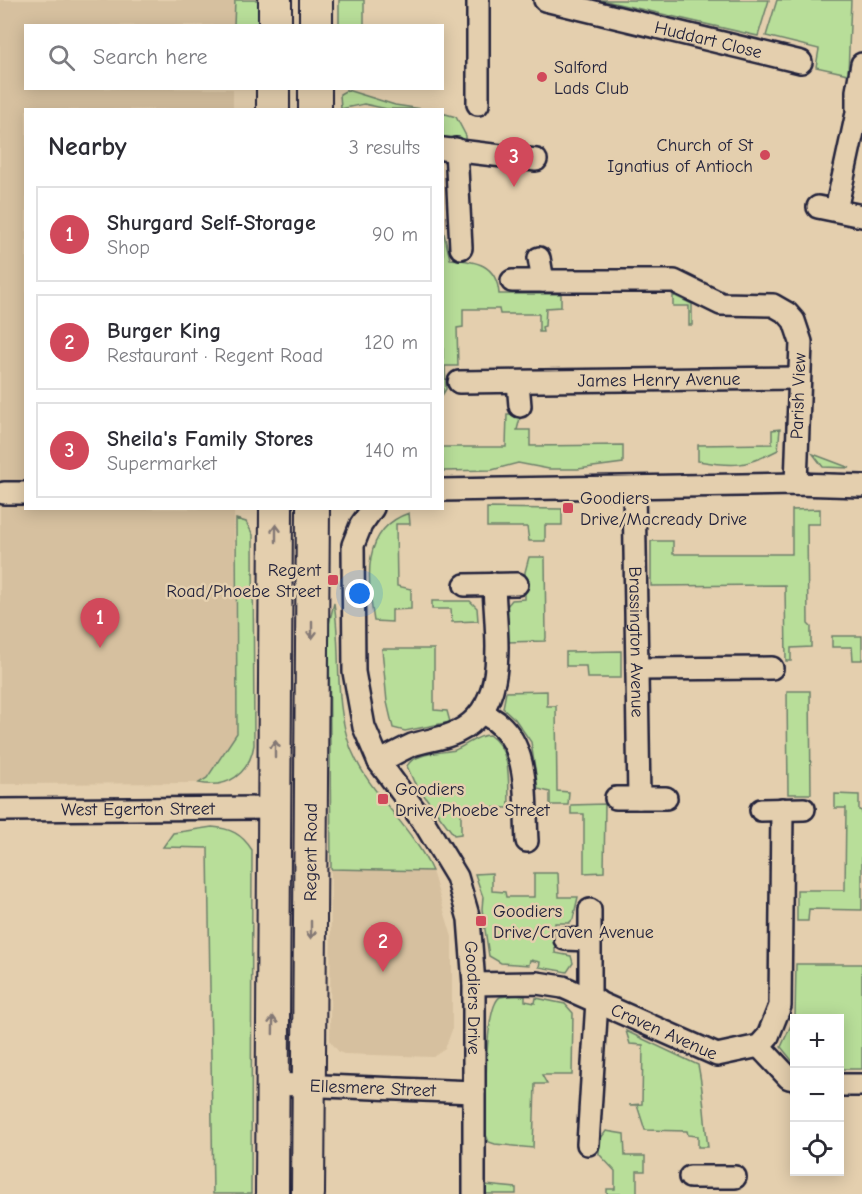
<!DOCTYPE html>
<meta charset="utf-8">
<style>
:root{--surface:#fff;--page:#f7f7f7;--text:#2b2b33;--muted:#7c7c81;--line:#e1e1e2;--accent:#d1495b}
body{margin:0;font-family:"Comic Neue",sans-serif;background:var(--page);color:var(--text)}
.controls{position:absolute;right:18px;bottom:18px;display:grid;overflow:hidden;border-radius:0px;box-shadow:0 3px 15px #0003}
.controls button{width:54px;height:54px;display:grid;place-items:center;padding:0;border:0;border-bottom:2px solid var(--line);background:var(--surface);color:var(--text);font:30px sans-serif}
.you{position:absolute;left:360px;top:594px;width:21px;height:21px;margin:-15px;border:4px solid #fff;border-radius:50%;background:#1a73e8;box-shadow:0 0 0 9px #1a73e833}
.badge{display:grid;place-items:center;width:39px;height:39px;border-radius:50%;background:var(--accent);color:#fff;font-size:20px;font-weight:700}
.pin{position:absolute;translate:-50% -50px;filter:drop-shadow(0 2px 3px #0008)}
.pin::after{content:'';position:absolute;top:32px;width:21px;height:18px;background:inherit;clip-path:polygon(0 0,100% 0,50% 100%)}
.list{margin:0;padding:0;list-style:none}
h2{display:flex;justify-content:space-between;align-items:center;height:78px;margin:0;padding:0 24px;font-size:26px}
h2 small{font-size:20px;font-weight:400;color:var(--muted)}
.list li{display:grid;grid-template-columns:39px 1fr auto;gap:18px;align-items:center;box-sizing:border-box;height:96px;margin:0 12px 12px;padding:0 12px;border:2px solid var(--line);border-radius:0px}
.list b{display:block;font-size:22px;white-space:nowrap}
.list p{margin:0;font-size:20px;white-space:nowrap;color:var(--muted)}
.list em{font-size:20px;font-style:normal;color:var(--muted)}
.icon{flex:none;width:33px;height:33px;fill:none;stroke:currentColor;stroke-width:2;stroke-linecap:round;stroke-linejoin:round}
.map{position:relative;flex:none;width:862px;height:1194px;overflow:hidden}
.search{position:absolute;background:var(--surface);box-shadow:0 3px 15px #0003;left:24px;top:24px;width:420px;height:66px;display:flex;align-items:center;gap:15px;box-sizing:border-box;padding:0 21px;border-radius:0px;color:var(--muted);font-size:22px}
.panel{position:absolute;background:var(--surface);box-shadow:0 3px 15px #0003;left:24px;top:108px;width:420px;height:402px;border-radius:0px}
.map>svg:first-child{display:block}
.built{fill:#d6c09f}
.green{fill:#b8de99;stroke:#6d806a;stroke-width:1.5}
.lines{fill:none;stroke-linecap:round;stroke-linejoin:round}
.minor-casing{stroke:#22223b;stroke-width:26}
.highway-casing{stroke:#22223b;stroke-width:36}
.minor{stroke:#e4cfae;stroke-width:21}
.highway{stroke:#e4cfae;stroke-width:32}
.oneway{stroke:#837874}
.poi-dot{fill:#d1495b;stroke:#e4cfae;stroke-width:2}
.labels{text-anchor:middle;stroke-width:5;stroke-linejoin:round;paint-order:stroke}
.street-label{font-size:18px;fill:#22223b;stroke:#e4cfae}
.poi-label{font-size:18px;fill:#22223b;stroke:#e4cfae;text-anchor:start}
</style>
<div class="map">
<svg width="862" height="1194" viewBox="0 0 862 1194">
<rect width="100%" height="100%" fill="#e4cfae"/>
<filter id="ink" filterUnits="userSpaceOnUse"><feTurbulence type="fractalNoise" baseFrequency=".0167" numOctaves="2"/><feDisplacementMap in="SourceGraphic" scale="12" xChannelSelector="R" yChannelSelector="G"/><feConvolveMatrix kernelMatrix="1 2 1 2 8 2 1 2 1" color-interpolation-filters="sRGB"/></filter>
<g filter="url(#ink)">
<path class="built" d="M0,0H235L234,25L26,26V88L233,89V109L26,110V508L234,509L237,734L207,778L199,783L0,784Z
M331,869L432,871L452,937V1030L445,1049L433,1057L344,1054L339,1052L330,1041Z"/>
<path class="green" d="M235,0H258V25H234Z
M339,0H364V25H339Z
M601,0H769L758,36Z
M777,0H851L848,74L816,67L819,49L766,36Z
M347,90L395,105L422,109H387L364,104L341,109L340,94Z
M442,113L456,117L466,136V143L443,142Z
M443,229L450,259C476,261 497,264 499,294H561V307L546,308L545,326L542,327L543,332H539V314H500L499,309H463V327L457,328L458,366H445L446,389L443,394Z
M673,295L692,304V325H689V306H673Z
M507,414H521L517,430H530V446L623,445V463L578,469H549L518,463L492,470L443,471L442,447H506Z
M780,429L778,450C745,467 734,467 698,461V445L772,444V430Z
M813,454L850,468L823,467Z
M487,508L562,509V525H545V541H529L527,527H487Z
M820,509V524H807L808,624L811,627V647L791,648V661H786L785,585L651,586V541H673V554H792V510Z
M409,513L410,524H396L397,586L411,589V609L392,610V622L374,621C367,580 361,529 409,513Z
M236,519L246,522L253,535L254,745C249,774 228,789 199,783L207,778L237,733Z
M529,557H545L546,638L545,641L506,642L507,606L512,600L525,599V572Z
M432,601H470L477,608L478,621L452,622L451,609H432Z
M334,603C342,652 333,702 351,749C370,795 412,826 432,871L331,869L329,624Z
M832,636H862V660H853L852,647H832Z
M382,649H434V710L447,711L450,722L405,731L393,728L387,702Z
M621,651V678H587L586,666H566V652Z
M547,691V706H556L557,791L569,792L568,805H550V792L538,789L531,742L515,719L503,708L506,692Z
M787,691H810L811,794H788Z
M489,735C513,751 508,783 509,808L471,807V811H461V834L454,835L414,782L407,766C413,753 442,753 455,750C466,746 477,735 489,735Z
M835,794L859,795V810L862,811V910L809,909L808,921H797V890H845L846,808H835Z
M605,804L604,872L584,873V814H571V805Z
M212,827C230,828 242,834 252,850L251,1194H213L208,848L163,847L173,833Z
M492,873V891L505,892L506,897H534V873H558L559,897H578L573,919L569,923H555V953L571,956L573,963L567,972L539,967L540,962L530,960L529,965L501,963L489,956L482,909L483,897L475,874Z
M796,964H862V1069H840V1018H795Z
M515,995L525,996V1001L535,1003L536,998L565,1004L573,1013L572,1075H542L547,1084H535L533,1148L495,1144L489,1142L486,1135C486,1111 483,1008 500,997Z
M794,1019V1063L781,1047Z
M626,1031L698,1065C704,1092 704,1120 708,1147H698V1136L688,1135L687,1131L645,1130L637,1105H629L642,1104L643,1045L630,1044Z
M606,1131L624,1134L625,1156H645V1171H637V1194H607V1189H615V1171L599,1154V1141Z
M485,1185L516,1188V1194H485Z"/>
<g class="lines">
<g class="minor-casing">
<g id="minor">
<path d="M478,0V104"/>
<path id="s1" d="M545,0L801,62"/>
<path d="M443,149L536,160"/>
<path d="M456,149L461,248"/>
<path d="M818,207L862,216"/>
<path d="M836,210L857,113V91L862,64"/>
<path d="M539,258L543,281"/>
<path d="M512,281H674L721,304L773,305L787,313L794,321L801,342L796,484"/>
<path id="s2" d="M459,382L799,378"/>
<path d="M518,382L520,406"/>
<path id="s3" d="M634,488L639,798"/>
<path d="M442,490L796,484L862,486"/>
<path d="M4,493H26"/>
<path id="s4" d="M373,508L361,525L353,545L354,672L364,727L379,762L425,824L457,877L469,919L474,984V1194"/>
<path d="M465,585L517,584"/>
<path d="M637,669L772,668"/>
<path d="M482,713C532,735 524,795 527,841"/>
<path d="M379,762C390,756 401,750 412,745C427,740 443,739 457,732C511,706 495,634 494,584"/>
<path d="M616,798H666"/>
<path id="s5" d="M0,810L275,808"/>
<path d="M761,810L804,809"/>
<path d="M590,910V997"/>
<path d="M565,939L588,940"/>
<path id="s6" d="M474,984L537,983L563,987L717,1055L759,1046L768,1036L780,1006L782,809"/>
<path d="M759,1046L789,1078L794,1079"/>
<path id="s7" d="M273,1084L474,1092"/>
<path d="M840,1085H862"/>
<path d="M588,1144L597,1001"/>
<path d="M690,1177H735"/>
</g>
</g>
<g class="highway-casing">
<g id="highway">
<path d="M275,26V0"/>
<path d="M316,26V0"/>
<path d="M273,110V88"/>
<path d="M315,110V88"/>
<path d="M272,1194L276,508"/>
<path id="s8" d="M308,1194L313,508"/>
</g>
</g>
<use href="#minor" class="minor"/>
<use href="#highway" class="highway"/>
</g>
<defs><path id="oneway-shaft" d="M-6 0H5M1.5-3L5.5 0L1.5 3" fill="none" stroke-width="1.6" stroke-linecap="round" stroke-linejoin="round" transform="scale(1.5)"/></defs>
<g class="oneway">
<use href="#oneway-shaft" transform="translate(276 533) rotate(-90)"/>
<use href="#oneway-shaft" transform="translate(312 630) rotate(90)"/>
<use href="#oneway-shaft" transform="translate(275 749) rotate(-90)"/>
<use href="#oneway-shaft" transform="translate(311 930) rotate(90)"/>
<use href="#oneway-shaft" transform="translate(273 1025) rotate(-89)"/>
</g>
</g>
<g class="poi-dot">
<circle cx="542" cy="77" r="6"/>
<circle cx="765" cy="155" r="6"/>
<rect x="562" y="502" width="12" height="12" rx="3"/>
<rect x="327" y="574" width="12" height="12" rx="3"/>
<rect x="377" y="793" width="12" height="12" rx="3"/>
<rect x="475" y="915" width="12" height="12" rx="3"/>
</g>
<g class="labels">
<g class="street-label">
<text dy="6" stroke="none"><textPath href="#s1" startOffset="168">Huddart Close</textPath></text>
<text dy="6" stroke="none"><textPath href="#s2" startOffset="200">James Henry Avenue</textPath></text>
<text transform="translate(798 396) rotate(-88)" y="6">Parish View</text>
<text dy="6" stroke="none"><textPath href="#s3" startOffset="154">Brassington Avenue</textPath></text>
<text dy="6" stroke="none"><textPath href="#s5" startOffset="138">West Egerton Street</textPath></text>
<text dy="6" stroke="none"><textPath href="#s8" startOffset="342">Regent Road</textPath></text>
<text dy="6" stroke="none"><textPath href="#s4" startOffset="525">Goodiers Drive</textPath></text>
<text dy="6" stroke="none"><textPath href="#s6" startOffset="200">Craven Avenue</textPath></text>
<text dy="6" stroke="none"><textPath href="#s7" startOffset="100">Ellesmere Street</textPath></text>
</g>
<g class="poi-label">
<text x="554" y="73">Salford<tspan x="554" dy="21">Lads Club</tspan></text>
<text x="753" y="151" text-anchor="end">Church of St<tspan x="753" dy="21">Ignatius of Antioch</tspan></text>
<text x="580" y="504">Goodiers<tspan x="580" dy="21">Drive/Macready Drive</tspan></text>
<text x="321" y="576" text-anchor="end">Regent<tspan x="321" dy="21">Road/Phoebe Street</tspan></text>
<text x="395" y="795">Goodiers<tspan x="395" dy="21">Drive/Phoebe Street</tspan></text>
<text x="493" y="917">Goodiers<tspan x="493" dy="21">Drive/Craven Avenue</tspan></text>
</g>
</g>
</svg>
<div class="controls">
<button>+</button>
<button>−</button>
<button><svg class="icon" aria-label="locate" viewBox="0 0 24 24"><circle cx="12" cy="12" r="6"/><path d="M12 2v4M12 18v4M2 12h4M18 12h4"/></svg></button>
</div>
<div class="you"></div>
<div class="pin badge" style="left:100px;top:648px">1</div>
<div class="pin badge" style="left:383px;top:972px">2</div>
<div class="pin badge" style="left:514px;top:187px">3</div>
<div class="search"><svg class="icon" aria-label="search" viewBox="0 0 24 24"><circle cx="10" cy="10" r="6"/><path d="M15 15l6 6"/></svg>Search here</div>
<section class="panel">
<h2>Nearby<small>3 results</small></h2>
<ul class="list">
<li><span class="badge">1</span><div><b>Shurgard Self-Storage</b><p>Shop</p></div><em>90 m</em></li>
<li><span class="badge">2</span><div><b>Burger King</b><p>Restaurant · Regent Road</p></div><em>120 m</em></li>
<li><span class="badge">3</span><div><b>Sheila's Family Stores</b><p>Supermarket</p></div><em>140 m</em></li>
</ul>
</section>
</div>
